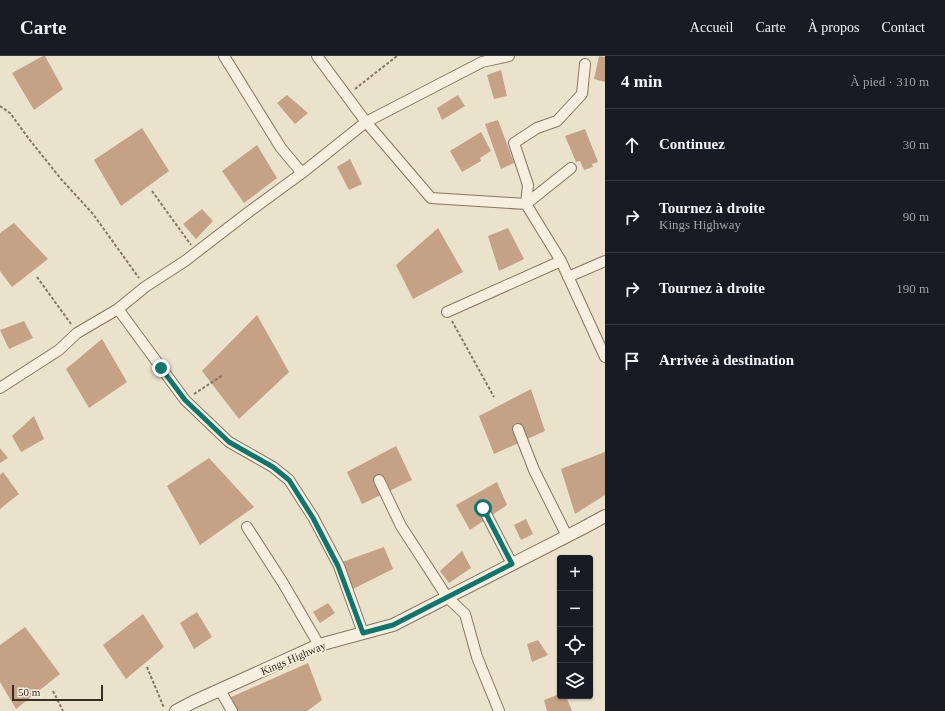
<!DOCTYPE html>
<html lang="fr">
<meta charset="utf-8">
<style>
:root{--surface:#171b24;--page:#20242c;--text:#f1f3f6;--muted:#9ea1a6;--line:#363941}
body{margin:0;font-family:"Times New Roman",serif;background:var(--page);color:var(--text)}
.controls{position:absolute;right:12px;bottom:12px;display:grid;overflow:hidden;border-radius:4px;box-shadow:0 1px 3px #0004}
.controls button{width:36px;height:36px;display:grid;place-items:center;padding:0;border:0;border-bottom:1px solid var(--line);background:var(--surface);color:var(--text);font:20px sans-serif}
.scale{position:absolute;left:12px;bottom:10px;width:91px;box-sizing:border-box;padding-left:4px;border:2px solid #392e23;border-top:0;font-size:11px;line-height:14px;white-space:nowrap;color:#392e23;-webkit-text-stroke:3px #f3ecdb;paint-order:stroke}
.stop{position:absolute;width:12px;height:12px;margin:-9px;border:3px solid #0f766e;border-radius:50%;background:#fff}
.stop.end{background:#0f766e;border-color:#fff;box-shadow:0 1px 4px #0008}
.list{margin:0;padding:0;list-style:none}
h2{display:flex;justify-content:space-between;align-items:center;height:52px;margin:0;padding:0 16px;font-size:17px}
h2 small{font-size:13px;font-weight:400;color:var(--muted)}
.list li{display:grid;grid-template-columns:26px 1fr auto;gap:12px;align-items:center;box-sizing:border-box;height:72px;padding:0 16px;border-top:1px solid var(--line)}
.list b{display:block;font-size:15px;white-space:nowrap}
.list p{margin:0;font-size:13px;white-space:nowrap;color:var(--muted)}
.list em{font-size:13px;font-style:normal;color:var(--muted)}
.icon{flex:none;width:22px;height:22px;fill:none;stroke:currentColor;stroke-width:2;stroke-linecap:round;stroke-linejoin:round}
.map{position:relative;flex:none;width:605px;height:655px;overflow:hidden}
header{display:flex;align-items:center;gap:24px;box-sizing:border-box;height:56px;padding:0 20px;background:var(--surface);border-bottom:1px solid var(--line)}
header strong{font-size:19px}
nav{display:flex;gap:22px;margin-inline-start:auto;font-size:14px}
main{display:flex}
aside{flex:1;background:var(--surface)}
.map>svg:first-child{display:block}
.building{fill:#c5a186}
.lines{fill:none;stroke-linecap:round;stroke-linejoin:round}
.minor-casing{stroke:#877562;stroke-width:12}
.tertiary-casing{stroke:#877562;stroke-width:14}
.path{stroke:#877562;stroke-width:2;stroke-dasharray:3 2;stroke-linecap:butt}
.minor{stroke:#f6efdf;stroke-width:10}
.tertiary{stroke:#f6efdf;stroke-width:12}
.route{stroke:#0f766e;stroke-width:5}
.labels{text-anchor:middle;stroke-width:4;stroke-linejoin:round;paint-order:stroke}
.street-label{font-size:11px;fill:#392e23;stroke:#f3ecdb}
</style>
<header>
<strong>Carte</strong>
<nav><a>Accueil</a><a>Carte</a><a>À propos</a><a>Contact</a></nav>
</header>
<main>
<div class="map">
<svg width="605" height="655" viewBox="0 0 605 655">
<rect width="100%" height="100%" fill="#ebe2cc"/>
<path class="building" d="M43,0H45L63,33L34,54L12,17Z
M599,0L605,1V26L594,23Z
M501,14L507,40L494,43L487,19Z
M287,39L308,57L295,68L277,47Z
M458,39L465,50L442,64L437,52Z
M498,64L514,107L501,113L485,68Z
M142,72L169,115L121,150L94,104Z
M585,73L598,106L592,108L593,111L584,114L580,105L576,106L565,80Z
M481,76L491,95L480,102L481,105L462,116L450,95Z
M257,89L277,122L244,147L222,115Z
M350,103L362,128L349,134L337,111Z
M202,153L213,165L196,183L183,168Z
M14,167L48,203L12,231L0,215V177Z
M438,172L463,216L413,243L396,209Z
M508,172L524,203L499,215L488,180Z
M257,259L289,316L239,363L202,315Z
M24,265L33,282L9,293L0,274Z
M102,283L127,326L89,352L66,313Z
M531,333L545,375L494,398L479,360Z
M34,360L44,383L21,396L12,380Z
M396,390L412,424L362,448L347,416Z
M0,392L8,402L0,407Z
M605,396V439L575,458L561,413Z
M209,402L254,451L200,489L167,430Z
M3,416L19,438L0,453V419Z
M497,426L507,449L470,474L456,449Z
M526,463L533,478L521,484L514,469Z
M384,491L393,513L353,533L342,506Z
M462,495L471,512L449,527L440,515Z
M328,547L335,557L320,567L313,556Z
M197,556L212,581L194,593L180,567Z
M143,558L164,591L126,623L103,589Z
M25,571L60,618L16,653L0,626V589Z
M538,584L548,599L532,606L527,588Z
M308,607L322,644L307,655H237L229,642Z
M560,638V640H566L572,655H547L544,644Z"/>
<g class="lines">
<g class="minor-casing">
<path id="minor" d="M224,0L281,92L302,117
M317,0L366,66L431,142L526,148L561,205L605,301
M526,148L528,129L514,87L537,72L557,65L582,38L585,8
M526,148L571,112
M568,221L605,205
M118,253L185,344L229,386L273,411L289,424L313,461L339,510L363,577
M447,256L561,205
M0,332L59,294L77,277L118,253L145,231L185,205L250,155L302,117L366,66L482,6L509,0
M518,373L534,414L567,480
M379,424L401,470L447,541L465,558L477,601L499,655
M483,452L512,508
M247,471L283,527L319,589
M220,634L232,655"/>
</g>
<g class="tertiary-casing">
<path id="tertiary" d="M176,655L193,646L319,589L393,569L583,472L605,460"/>
</g>
<path class="path" d="M355,33L397,0
M0,50L10,57L29,83L61,123L93,158L139,222
M152,135L191,189
M37,221L71,268
M452,265L494,341
M194,338L223,319
M147,611L164,652
M53,635L63,655"/>
<use href="#minor" class="minor"/>
<use href="#tertiary" class="tertiary"/>
</g>
<g class="lines">
<path class="route" d="M161,312L185,344L229,386L273,411L289,424L313,462L338,510L363,577L393,569L512,508L483,452"/>
</g>
<g class="labels">
<g class="street-label">
<text transform="translate(293 602) rotate(-23)" y="4">Kings Highway</text>
</g>
</g>
</svg>
<div class="controls">
<button>+</button>
<button>−</button>
<button><svg class="icon" aria-label="locate" viewBox="0 0 24 24"><circle cx="12" cy="12" r="6"/><path d="M12 2v4M12 18v4M2 12h4M18 12h4"/></svg></button>
<button><svg class="icon" aria-label="layers" viewBox="0 0 24 24"><path d="M12 4l9 5-9 5-9-5zM3 14l9 5 9-5"/></svg></button>
</div>
<div class="scale">50 m</div>
<div class="stop" style="left:483px;top:452px"></div>
<div class="stop end" style="left:161px;top:312px"></div>
</div>
<aside>
<h2>4 min<small>À pied · 310 m</small></h2>
<ul class="list">
<li><svg class="icon" aria-label="ahead" viewBox="0 0 24 24"><path d="M12 20V5M6 11l6-6 6 6"/></svg><div><b>Continuez</b></div><em>30 m</em></li>
<li><svg class="icon" aria-label="right" viewBox="0 0 24 24"><path d="M7 20v-9h11M14 6l5 5-5 5"/></svg><div><b>Tournez à droite</b><p>Kings Highway</p></div><em>90 m</em></li>
<li><svg class="icon" aria-label="right" viewBox="0 0 24 24"><path d="M7 20v-9h11M14 6l5 5-5 5"/></svg><div><b>Tournez à droite</b></div><em>190 m</em></li>
<li><svg class="icon" aria-label="arrive" viewBox="0 0 24 24"><path d="M6 21V4h12l-3 4 3 4H6"/></svg><div><b>Arrivée à destination</b></div></li>
</ul>
</aside>
</main>
